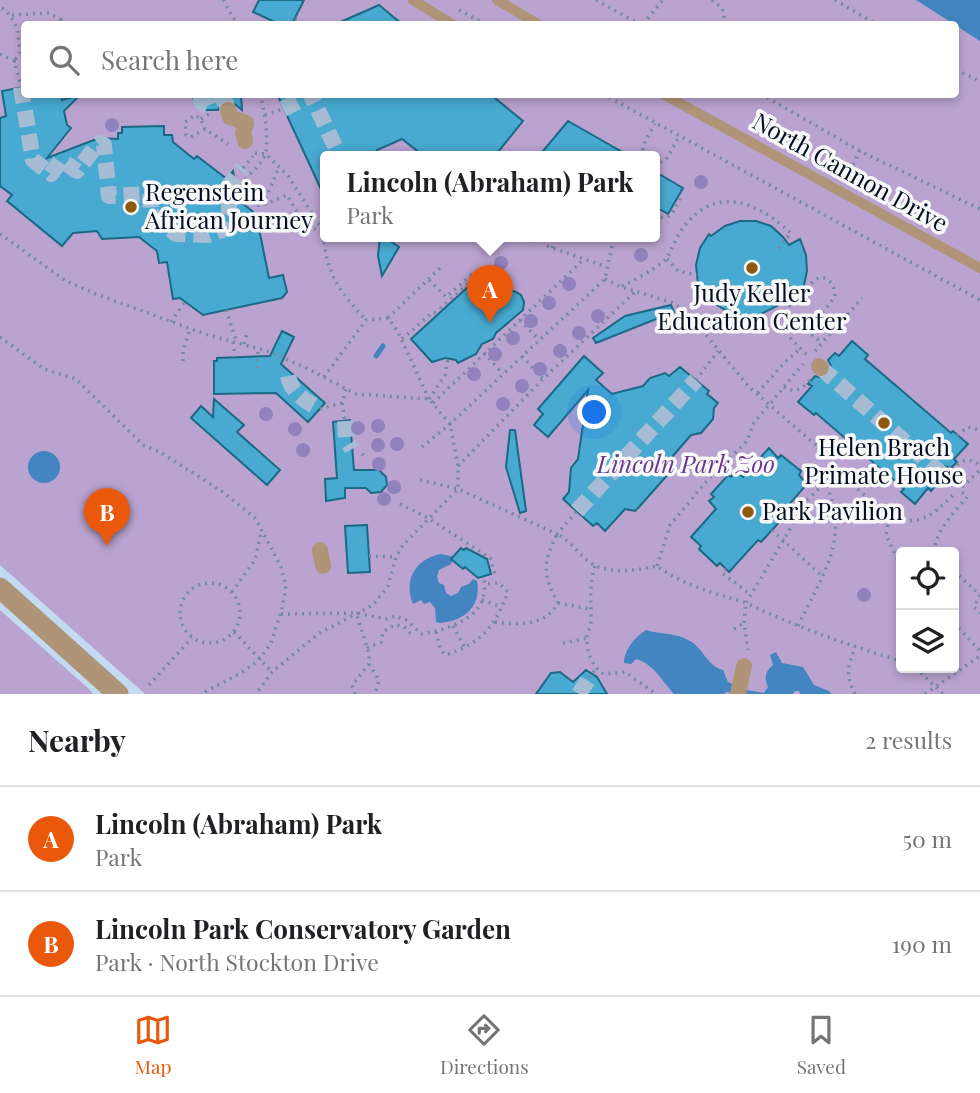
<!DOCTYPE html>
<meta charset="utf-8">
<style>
:root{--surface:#fff;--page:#f2f2f2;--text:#202124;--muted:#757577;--line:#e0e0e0;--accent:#ea580c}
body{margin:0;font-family:"Playfair Display",serif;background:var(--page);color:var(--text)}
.controls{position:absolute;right:21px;bottom:21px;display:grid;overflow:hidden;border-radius:7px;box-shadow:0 4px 10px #0003}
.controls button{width:63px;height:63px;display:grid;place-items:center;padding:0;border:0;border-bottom:2px solid var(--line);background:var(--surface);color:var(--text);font:35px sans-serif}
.you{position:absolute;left:595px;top:413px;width:24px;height:24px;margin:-18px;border:5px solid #fff;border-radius:50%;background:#1a73e8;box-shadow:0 0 0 10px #1a73e833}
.badge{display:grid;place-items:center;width:46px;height:46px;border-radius:50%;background:var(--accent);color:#fff;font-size:23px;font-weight:700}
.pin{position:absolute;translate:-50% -58px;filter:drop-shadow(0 2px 4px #0008)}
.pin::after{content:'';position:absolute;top:37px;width:24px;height:21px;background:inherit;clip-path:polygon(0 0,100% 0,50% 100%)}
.popup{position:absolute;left:320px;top:151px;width:340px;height:91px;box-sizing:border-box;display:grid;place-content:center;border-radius:7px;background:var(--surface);filter:drop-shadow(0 2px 5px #0005);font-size:23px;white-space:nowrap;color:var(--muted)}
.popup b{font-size:26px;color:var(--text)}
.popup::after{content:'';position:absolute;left:50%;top:100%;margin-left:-14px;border:14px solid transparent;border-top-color:var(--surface)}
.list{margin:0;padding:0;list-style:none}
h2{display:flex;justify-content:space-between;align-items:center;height:91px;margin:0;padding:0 28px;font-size:30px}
h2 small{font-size:23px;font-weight:400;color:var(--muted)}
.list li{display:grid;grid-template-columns:46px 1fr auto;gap:21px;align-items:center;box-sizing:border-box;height:105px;padding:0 28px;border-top:2px solid var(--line)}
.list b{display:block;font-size:26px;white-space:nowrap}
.list p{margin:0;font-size:23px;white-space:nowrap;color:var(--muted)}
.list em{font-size:23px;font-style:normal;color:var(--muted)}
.icon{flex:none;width:38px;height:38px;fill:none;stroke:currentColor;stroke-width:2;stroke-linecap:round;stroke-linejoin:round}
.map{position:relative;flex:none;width:980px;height:694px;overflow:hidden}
.search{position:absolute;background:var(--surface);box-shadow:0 4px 10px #0003;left:21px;right:21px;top:21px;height:77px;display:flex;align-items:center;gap:18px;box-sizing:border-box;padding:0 24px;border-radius:7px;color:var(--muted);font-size:26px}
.sheet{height:301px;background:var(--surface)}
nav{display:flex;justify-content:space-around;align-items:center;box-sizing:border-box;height:98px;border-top:2px solid var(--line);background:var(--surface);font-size:19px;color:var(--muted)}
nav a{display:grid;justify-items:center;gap:4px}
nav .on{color:var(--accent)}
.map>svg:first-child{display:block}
.green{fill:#baa3d0;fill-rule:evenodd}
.water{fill:#4385c1}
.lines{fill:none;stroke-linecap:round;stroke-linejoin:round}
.stream{stroke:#4385c1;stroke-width:5}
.building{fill:#48aad1;stroke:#1a6985;stroke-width:2}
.pedestrian-tunnel{stroke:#a5bcd4;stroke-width:16;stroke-dasharray:16 8;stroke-linecap:butt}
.path{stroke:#7589a0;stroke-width:3.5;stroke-dasharray:2 5;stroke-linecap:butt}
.service{stroke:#af9478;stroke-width:10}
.pedestrian{stroke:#af9478;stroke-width:16}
.minor{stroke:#af9478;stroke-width:21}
.tree{fill:#9181bc}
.poi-dot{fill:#8f590c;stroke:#f8f8f8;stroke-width:2.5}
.labels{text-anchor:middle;stroke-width:7;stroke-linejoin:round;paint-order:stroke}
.street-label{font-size:24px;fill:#000d22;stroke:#f8f8f8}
.poi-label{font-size:24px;fill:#000d22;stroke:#f8f8f8;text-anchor:start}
.park-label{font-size:24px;font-style:italic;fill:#69378f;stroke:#f8f8f8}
</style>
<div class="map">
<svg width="980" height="694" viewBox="0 0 980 694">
<rect width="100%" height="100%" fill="#c2dbf3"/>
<path class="green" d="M0,0H980V694H145L0,565ZM24,24H956V94H24ZM326,157H654V237H326ZM901,552H954V668H901Z
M0,610L89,689L93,694H0Z"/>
<path class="water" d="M916,0H980V41Z
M28 467a16 16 0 1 1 32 0a16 16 0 1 1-32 0Z
M441,554L454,557L451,564L439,570L437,577L439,583L444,585L446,593L451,596L458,593L461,587L469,584L473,579L477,581C482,607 463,622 439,623L436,622L435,608L430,602L424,604L421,600L413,604C403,579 416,559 441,554Z
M646,630C661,635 676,632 690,641C704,649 706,665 723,670L728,682L746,690L764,693L768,687C764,677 765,672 773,665L770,655L776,652L782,663L803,667L814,685L829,691L831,694H800L799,691H795L793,694H740L726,692L724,694H674C662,681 654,664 636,659L631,664L624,663C624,650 635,637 646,630Z"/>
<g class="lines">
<path class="stream" d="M376,356L383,346"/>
</g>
<path class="building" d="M259,0H304L292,24H279L253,12Z
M379,5L402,24H336Z
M24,87V94H61L62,100L80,95L64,111L67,125L71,128L47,158L99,138L118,139V133H122V127L164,126V135H172L173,142L194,159L197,156L227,179L233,171L238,200L256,214L269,278L283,275L287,292L282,298L203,315L180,298L173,299L167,262L159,263L157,251L139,237L102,239L97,231L73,233L62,246L7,201L12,195L0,186V118L6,116L2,91Z
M191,94H241L242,110L230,100L221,102L218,110H204L198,107Z
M277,94H490L523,121L494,157H425L402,139L377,150L381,157H326V200Z
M568,121L631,157H538Z
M654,171L683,188L668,214L654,206Z
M740,221H756L771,226L783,237L789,245L800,239L806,255L807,271L804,285L797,300L787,295L777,306L761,314L746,316L730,313L717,305L706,293L702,283L698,284L696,265L700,248L709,234L711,236L725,226Z
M380,237H385L399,247L382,276L378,256Z
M482,274L501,294L514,291L521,295L524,302L523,310L496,333L493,339L482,344L476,354L458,363L456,360L445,358L432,362L411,339Z
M671,305L674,312L596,343L593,338L625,316Z
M282,331L294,337L281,364L325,403L308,422L276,393L214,394V361H217V358L270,356Z
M852,341L868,355L865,359L951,433L953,431L968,444L954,459L957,462L951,468L944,466L936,470L934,476L937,484L931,491L928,488L915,504L901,492L904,489L816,413L814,415L798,402L812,386L808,384L815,376L823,378L829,375L831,366L828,360L835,353L839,356Z
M584,356L603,373L596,380L612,394L643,386L650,378L665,373L669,376L680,367L709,391L707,394L718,403L714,408L713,419L701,433L691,435L666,464L670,472L639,507L635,511L625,509L605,531L597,523L593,526L563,499L569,492L571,468L578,459L588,390L548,437L534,425L543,414L538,409Z
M214,399L244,425L237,432L280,470L267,485L191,418L201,406L213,417Z
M350,420L354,470H379L386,477L387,485L381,492L371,493L366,488H345V498L326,501L325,479L337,478L333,422Z
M510,430H515L526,511L520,513L506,467Z
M769,448L778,458L781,455L801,471L799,475L807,484L780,515L783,518L761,542L758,540L729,572L720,563L717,566L699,549L701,546L691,537L716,509L709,501L714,497L711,494L728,475L731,477L736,471L743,477Z
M367,525L370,572L348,573L345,526Z
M461,548L464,550L466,548L487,559L491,574L478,578L465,567L463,569L451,559Z
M586,670L597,677L607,694H536L551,673L560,672L573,682Z"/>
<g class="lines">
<path class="pedestrian-tunnel" d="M21,87L33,160L51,174L61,160L77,171L96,146L100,143L104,145L109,196L150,194L151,214L176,234L208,235L225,229L229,221V185L243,168
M201,94V102L208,105L210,110
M218,94L226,103L228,110
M283,109L311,95L340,157
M821,368L944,476
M288,376C291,392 306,402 320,409
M345,421L346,439L352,449
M577,511L696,380
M579,694L589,678"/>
<path class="path" d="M223,0L237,24
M596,0L639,24
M712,0L722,8L726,24
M835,0L876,24
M2,8C18,20 18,34 20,53L14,61
M459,10L485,24
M12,15L49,13L61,20L59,24
M295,19L305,24
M643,24L663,0
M0,54L14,61L21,87
M14,61L24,60
M956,70L980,81
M260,94C265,113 268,132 266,151C263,172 222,183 256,205H263L287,195L306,227L323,231C325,270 338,291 366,320
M603,94L980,300
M761,94L860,151L980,209
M265,115L283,109
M201,119L209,114L210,110
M205,129L191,137L186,135L185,122L195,115L201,119L205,129L228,144
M255,153L266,154L289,177L323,231L326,229
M644,157C639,146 650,134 655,124
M654,166L667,158L679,137
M243,168L253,156
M850,171L860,151
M263,205L279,167
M654,216L665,218L672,214L682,195
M0,234L66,281L96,294L205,334L270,352L306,368L356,394L429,399L450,424L458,466V489L403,545L396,557L388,586L373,605L318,634L272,672L256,694
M529,242L533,237
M547,246L607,267
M552,248L557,237
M667,259L678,271L697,275
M605,279L621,287L671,302L687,312L749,387L834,461C846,484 873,499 889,520L886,535L901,567
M429,280L446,297L471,275L474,278L441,308V311
M779,283L796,289L784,319L791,339L808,356
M622,286C636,279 652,271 664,261C671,255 676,236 683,228C716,184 757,202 791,233L778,249
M802,291L806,292C815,271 834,274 835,297L811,327V334L822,343
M226,310L237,343
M520,320L539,340
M171,322L185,301
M0,337L44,369L76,379L143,445L160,452L223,492L255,518L268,542L281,567L286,586L282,609L271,643L259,660L241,673L201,694
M402,339L433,312L438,314
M233,342L235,357
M244,344L247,333
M815,351L862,298
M484,353L503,374
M522,356L543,379
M183,361V351L190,329
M257,368L258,349
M324,377L366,320L388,318
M696,380L718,351
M784,387C796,394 802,389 810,380
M758,393L785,362L800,349
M429,399L398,332L388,318L442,266
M429,399L445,375L448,359
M342,403L345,421
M433,403L584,259
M320,409L342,403L346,389
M957,435L968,427L980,430
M422,447L450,424L605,279L614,237
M362,454L364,456
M957,465C965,458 972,459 980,466
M458,466L543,379L636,291
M839,470L808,499L746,603C796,627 848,645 901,661
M420,480L458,489L557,534L577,511
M962,487L980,470
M400,504L428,518L490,558L495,574
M889,520C924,523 930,518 954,494
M772,530L823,577
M935,552C933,533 955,512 967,497L959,489
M369,556L395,557
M595,566C589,585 591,601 591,620C591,626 588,631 587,636C586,651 592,667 604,674L625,672L656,694
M657,566L670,525L711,476L747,441L753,424L803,364
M726,569L722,573L750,594
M954,571L980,595
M180 613a30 30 0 1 1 60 0a30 30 0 1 1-60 0Z
M232,592L255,560L261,532
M980,595L974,607L980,613
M482,600L502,607
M558,603L590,609
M281,614L356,613L387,619L395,616L406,620L422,634C452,628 490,617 484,579
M495,622C518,625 546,626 558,603C542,574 543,563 557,534C572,541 582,560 596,566C614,574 639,570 657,566C684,586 715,593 746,603L744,623L748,650
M954,623L980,651
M453,626L465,648
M798,626C821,576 851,541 826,484
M734,629L744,623
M234,632L272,672
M436,632L440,648L445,655C482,643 494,628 508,592L499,583L485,584
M563,643L587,638
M367,648L381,642L383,632L394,625L403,626L411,634
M369,664L379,680L375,694
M916,668L943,694
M589,678L596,669
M149,685L192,638
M355,694L352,685L369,664V653L356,613
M855,694C845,676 848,666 855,647
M925,694L980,656"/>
<path class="service" d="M413,0L452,24
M497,0L538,24
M663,94L980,268"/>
<path class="pedestrian" d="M228,110L230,117L246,123L243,133L245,141
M819,366L821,368
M944,476L947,478
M320,550L323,566
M738,694L744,666"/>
<path class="minor" d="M0,588L118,694"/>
</g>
<g class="tree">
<circle cx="112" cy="125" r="7"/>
<circle cx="701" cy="182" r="7"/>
<circle cx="641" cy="255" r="7"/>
<circle cx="501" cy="263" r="7"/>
<circle cx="569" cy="284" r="7"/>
<circle cx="549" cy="303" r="7"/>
<circle cx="598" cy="316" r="7"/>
<circle cx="531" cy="321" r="7"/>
<circle cx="579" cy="333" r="7"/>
<circle cx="513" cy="338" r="7"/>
<circle cx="560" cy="351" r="7"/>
<circle cx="495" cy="354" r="7"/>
<circle cx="540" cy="369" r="7"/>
<circle cx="474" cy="374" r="7"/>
<circle cx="522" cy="386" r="7"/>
<circle cx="503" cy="404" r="7"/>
<circle cx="266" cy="414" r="7"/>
<circle cx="378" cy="426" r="7"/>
<circle cx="358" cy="428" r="7"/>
<circle cx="295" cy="429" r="7"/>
<circle cx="397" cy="444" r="7"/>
<circle cx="378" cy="445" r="7"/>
<circle cx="303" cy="450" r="7"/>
<circle cx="379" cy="464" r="7"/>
<circle cx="394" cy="487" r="7"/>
<circle cx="384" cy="499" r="7"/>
<circle cx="864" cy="595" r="7"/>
</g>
<g class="poi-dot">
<circle cx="131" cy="207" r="7"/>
<circle cx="752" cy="268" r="7"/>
<circle cx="884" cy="423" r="7"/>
<circle cx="748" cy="512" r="7"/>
</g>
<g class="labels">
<g class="street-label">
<text transform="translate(850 173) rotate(29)" y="8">North Cannon Drive</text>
</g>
<g class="poi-label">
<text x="145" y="201">Regenstein<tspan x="145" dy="28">African Journey</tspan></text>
<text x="752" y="302" text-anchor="middle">Judy Keller<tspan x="752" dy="28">Education Center</tspan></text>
<text x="884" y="456" text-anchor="middle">Helen Brach<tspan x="884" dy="28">Primate House</tspan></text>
<text x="762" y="520">Park Pavilion</text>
</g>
<g class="park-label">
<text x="686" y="473">Lincoln Park Zoo</text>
</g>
</g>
</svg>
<div class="controls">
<button><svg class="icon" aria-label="locate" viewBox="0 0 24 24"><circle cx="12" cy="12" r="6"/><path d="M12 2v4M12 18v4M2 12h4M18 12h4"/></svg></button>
<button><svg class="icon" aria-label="layers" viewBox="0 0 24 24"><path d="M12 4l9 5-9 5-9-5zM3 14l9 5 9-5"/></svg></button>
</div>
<div class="you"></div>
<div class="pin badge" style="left:490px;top:323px">A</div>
<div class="popup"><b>Lincoln (Abraham) Park</b>Park</div>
<div class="pin badge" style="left:107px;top:546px">B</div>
<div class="search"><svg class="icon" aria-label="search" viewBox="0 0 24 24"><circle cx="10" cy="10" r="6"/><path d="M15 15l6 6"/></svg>Search here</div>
</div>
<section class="sheet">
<h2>Nearby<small>2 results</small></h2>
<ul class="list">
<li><span class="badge">A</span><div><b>Lincoln (Abraham) Park</b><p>Park</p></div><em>50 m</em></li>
<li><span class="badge">B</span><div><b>Lincoln Park Conservatory Garden</b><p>Park · North Stockton Drive</p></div><em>190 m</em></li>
</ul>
</section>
<nav>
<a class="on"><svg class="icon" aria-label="map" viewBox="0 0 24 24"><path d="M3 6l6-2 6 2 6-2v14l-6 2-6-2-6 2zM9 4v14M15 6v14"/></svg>Map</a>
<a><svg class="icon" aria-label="directions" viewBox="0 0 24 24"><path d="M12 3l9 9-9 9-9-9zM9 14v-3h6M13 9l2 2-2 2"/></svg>Directions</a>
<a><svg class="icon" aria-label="saved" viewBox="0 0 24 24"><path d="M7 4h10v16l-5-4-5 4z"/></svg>Saved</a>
</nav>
